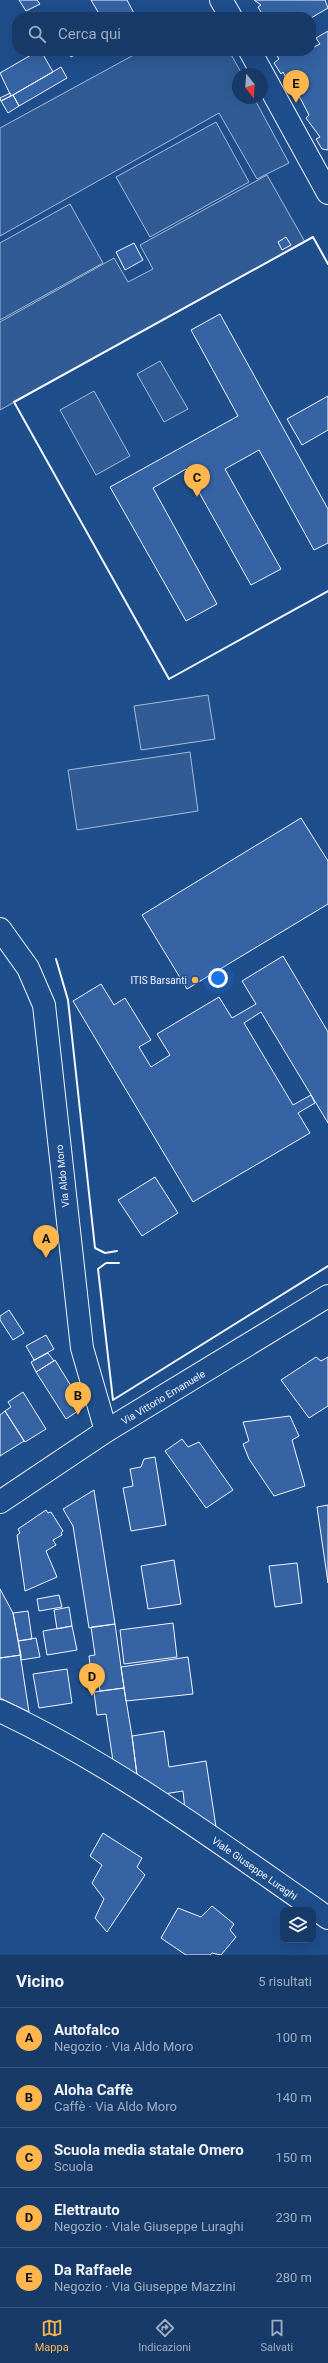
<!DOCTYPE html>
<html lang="it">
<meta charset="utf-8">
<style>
:root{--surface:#173a69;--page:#244571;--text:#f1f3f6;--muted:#9eadc0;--line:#36547d;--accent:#ffb74d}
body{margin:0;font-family:Roboto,sans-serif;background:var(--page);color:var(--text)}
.controls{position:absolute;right:12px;bottom:12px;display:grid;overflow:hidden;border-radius:8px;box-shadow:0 4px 16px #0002}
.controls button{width:36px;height:36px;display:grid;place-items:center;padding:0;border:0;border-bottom:1px solid var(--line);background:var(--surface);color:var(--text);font:20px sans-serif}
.compass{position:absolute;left:232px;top:68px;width:36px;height:36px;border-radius:50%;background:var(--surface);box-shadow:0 4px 16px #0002;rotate:163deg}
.you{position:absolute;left:218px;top:978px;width:14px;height:14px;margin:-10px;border:3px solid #fff;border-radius:50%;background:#1a73e8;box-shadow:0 0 0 6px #1a73e833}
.badge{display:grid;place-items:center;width:26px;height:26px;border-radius:50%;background:var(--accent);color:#111;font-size:13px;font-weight:700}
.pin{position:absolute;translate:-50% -33px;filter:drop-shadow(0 1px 2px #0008)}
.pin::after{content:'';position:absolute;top:21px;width:14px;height:12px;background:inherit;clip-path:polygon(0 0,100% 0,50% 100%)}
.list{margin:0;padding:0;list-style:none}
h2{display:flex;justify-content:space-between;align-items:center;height:52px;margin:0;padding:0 16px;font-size:17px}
h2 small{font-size:13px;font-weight:400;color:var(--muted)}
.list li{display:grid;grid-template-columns:26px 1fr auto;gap:12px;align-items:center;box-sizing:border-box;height:60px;padding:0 16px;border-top:1px solid var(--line)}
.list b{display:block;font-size:15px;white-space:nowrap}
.list p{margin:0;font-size:13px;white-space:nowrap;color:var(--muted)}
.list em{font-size:13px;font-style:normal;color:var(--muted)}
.icon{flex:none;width:22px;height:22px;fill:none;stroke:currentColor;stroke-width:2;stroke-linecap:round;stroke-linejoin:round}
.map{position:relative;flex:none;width:328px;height:1955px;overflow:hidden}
.search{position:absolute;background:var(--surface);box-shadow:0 4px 16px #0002;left:12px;right:12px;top:12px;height:44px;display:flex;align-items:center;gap:10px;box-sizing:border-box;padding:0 14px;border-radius:16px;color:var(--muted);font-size:15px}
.sheet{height:352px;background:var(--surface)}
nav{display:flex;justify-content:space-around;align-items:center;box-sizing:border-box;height:56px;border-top:1px solid var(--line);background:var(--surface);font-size:11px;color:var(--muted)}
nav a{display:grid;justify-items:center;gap:2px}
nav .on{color:var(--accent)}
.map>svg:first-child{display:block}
.built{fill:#305b95;stroke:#a8bbd7}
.building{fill:#3563a3;stroke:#f2f6ff}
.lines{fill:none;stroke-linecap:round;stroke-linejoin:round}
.minor-casing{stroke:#f2f6ff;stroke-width:24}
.major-casing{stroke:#f2f6ff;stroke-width:24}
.minor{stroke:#1f4e8c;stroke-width:22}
.major{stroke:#1f4e8c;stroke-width:22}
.wall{stroke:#f2f6ff;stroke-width:2}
.poi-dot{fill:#ffb74d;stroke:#1f4e8c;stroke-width:1.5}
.labels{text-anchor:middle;stroke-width:3;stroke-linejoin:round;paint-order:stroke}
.poi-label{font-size:10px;fill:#f2f6ff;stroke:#1f4e8c;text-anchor:end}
.street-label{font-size:10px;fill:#f2f6ff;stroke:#1f4e8c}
</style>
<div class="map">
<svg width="328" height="1955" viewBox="0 0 328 1955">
<rect width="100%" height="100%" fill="#1f4e8c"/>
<path class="built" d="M141,51H229L242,74H238V98H254L289,163L257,179L219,113L0,236V128Z
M216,122L249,182L150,237L116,177Z
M267,175L305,242L0,410V322L114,258L128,282L153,269L140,245Z
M70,204L103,263L0,320V243Z
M160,361L188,409L164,422L137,374Z
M94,391L130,456L96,475L60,410Z
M208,695L215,739L141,750L134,706Z
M190,752L198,811L77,830L68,770Z"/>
<path class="building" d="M19,0H37L40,4L26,11Z
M91,0H127L136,17H101Z
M254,0H325L328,8L311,18L264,17L258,7L261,5Z
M328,31V150L322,149L316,139L320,137L306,118L309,115L298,94L295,95L283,72L281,74L274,63L279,59L274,51H311V42L314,47L320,44L316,38Z
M38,51H41L53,72L11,96L0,73Z
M67,51H82L71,57Z
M61,67L67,78L19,106L13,95Z
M10,93L11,96L1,101L0,98Z
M13,95L19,106L8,113L1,101Z
M286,237L291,245L282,250L278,242Z
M134,243L143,260L125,270L116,252Z
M220,314L328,509V543L314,550L259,450L225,469L281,569L251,585L186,469L153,488L217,604L186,621L110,487L238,416L191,330Z
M328,396V430L302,445L287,419Z
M301,818L328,861V904L187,989L142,915Z
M283,956L328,1032V1123L261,1012L244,1023L293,1105L311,1095L315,1103L298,1113L310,1133L193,1202L73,1001L101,984L114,1005L125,998L151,1040L139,1047L151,1067L170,1055L157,1034L219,997L232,1018L256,1004L242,981Z
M155,1177L178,1213L142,1236L118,1200Z
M9,1310L24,1333L13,1340L0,1320V1316Z
M46,1335L54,1349L34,1360L26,1346Z
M48,1353L54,1361L36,1372L31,1362Z
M316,1357L321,1361L328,1357V1406L309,1418L281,1380Z
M55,1360L84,1407L66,1419L36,1372Z
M23,1392L46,1429L25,1442L5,1411L11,1407L8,1402Z
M5,1411L24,1441L0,1456V1415Z
M290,1416L299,1436L292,1440L305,1486L274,1496L249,1459L243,1444L249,1441L243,1422Z
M182,1439L188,1447L199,1442L233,1490L206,1508L165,1451Z
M155,1457L166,1525L131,1531L123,1488L133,1486L130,1469L141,1467L144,1459Z
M94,1490L115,1624L89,1628L73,1526L63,1509Z
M328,1505V1583L317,1507Z
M46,1510L48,1513L51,1512L63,1531L61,1533L62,1535L53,1540L56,1545L46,1551L57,1577L25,1591L17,1535L20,1533L18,1529Z
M174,1560L181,1604L148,1609L141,1566Z
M297,1563L302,1603L275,1607L269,1566Z
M0,1589L13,1613L21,1655L0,1658Z
M59,1595L62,1607L39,1611L37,1599Z
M69,1607L72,1626L57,1629L54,1610Z
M28,1611L32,1639L18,1641L13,1613Z
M173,1623L177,1657L124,1664L120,1630Z
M115,1624L124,1688L100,1691L99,1681L92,1682L89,1656L95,1655L91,1627Z
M72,1626L77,1650L47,1655L43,1631Z
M36,1638L40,1657L21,1660L18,1641Z
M21,1655V1660L29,1712L0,1698V1658Z
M188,1657L193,1694L126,1701L121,1667Z
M67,1669L72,1703L39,1708L33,1674Z
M124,1688L132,1736L137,1775L113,1761L106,1714L97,1715L94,1692Z
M164,1731L169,1767L206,1761L216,1827L185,1810L183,1791L164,1794L137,1775L132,1736Z
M103,1833L142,1858L137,1867L145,1875L107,1932L95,1918L104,1899L92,1883L102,1865L90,1856Z
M212,1906L234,1924L230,1930L236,1937L221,1955L212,1953L210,1955H186L161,1938L178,1908L201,1917Z"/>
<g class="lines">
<g class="minor-casing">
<path id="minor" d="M221,0L231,17
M250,51L328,193
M0,929L28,968L44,1005L82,1348L106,1431
M0,1711C117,1766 222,1845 328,1918"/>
</g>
<g class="major-casing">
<path id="major" d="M0,1502L106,1431L328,1296"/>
</g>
<use href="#minor" class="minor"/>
<use href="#major" class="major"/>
<path class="wall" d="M328,264L313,237L14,402L169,679L328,591
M56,959L68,1000L95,1248L105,1253L117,1251
M119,1263H106L98,1269L113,1400L328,1266"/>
</g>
<circle class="poi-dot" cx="195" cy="980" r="4"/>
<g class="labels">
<g class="poi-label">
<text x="187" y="984">ITIS Barsanti</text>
</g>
<g class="street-label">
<text transform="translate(62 1176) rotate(-96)" y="4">Via Aldo Moro</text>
<text transform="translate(163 1397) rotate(-31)" y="4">Via Vittorio Emanuele</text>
<text transform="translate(255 1868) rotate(35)" y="4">Viale Giuseppe Luraghi</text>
</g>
</g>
</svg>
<div class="controls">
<button><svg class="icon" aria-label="layers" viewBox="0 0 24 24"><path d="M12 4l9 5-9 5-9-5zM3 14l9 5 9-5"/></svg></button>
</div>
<svg class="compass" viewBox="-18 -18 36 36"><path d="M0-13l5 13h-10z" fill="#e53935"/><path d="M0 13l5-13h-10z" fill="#9eadc0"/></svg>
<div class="you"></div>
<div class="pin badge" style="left:46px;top:1258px">A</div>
<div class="pin badge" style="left:78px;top:1415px">B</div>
<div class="pin badge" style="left:197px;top:497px">C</div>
<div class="pin badge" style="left:92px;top:1696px">D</div>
<div class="pin badge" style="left:296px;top:103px">E</div>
<div class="search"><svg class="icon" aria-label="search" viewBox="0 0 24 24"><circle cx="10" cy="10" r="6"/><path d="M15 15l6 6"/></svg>Cerca qui</div>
</div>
<section class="sheet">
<h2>Vicino<small>5 risultati</small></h2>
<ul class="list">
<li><span class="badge">A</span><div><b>Autofalco</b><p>Negozio · Via Aldo Moro</p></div><em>100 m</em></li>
<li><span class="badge">B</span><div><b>Aloha Caffè</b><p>Caffè · Via Aldo Moro</p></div><em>140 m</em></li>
<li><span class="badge">C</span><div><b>Scuola media statale Omero</b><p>Scuola</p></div><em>150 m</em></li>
<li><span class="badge">D</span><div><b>Elettrauto</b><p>Negozio · Viale Giuseppe Luraghi</p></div><em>230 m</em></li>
<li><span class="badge">E</span><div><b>Da Raffaele</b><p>Negozio · Via Giuseppe Mazzini</p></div><em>280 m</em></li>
</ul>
</section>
<nav>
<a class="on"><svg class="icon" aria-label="map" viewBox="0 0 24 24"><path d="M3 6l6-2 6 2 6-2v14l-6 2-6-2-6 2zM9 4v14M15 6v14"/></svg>Mappa</a>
<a><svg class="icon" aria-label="directions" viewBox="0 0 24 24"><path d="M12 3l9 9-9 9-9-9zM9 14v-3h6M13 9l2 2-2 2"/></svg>Indicazioni</a>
<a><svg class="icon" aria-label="saved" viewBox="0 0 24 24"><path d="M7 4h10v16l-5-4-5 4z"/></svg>Salvati</a>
</nav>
